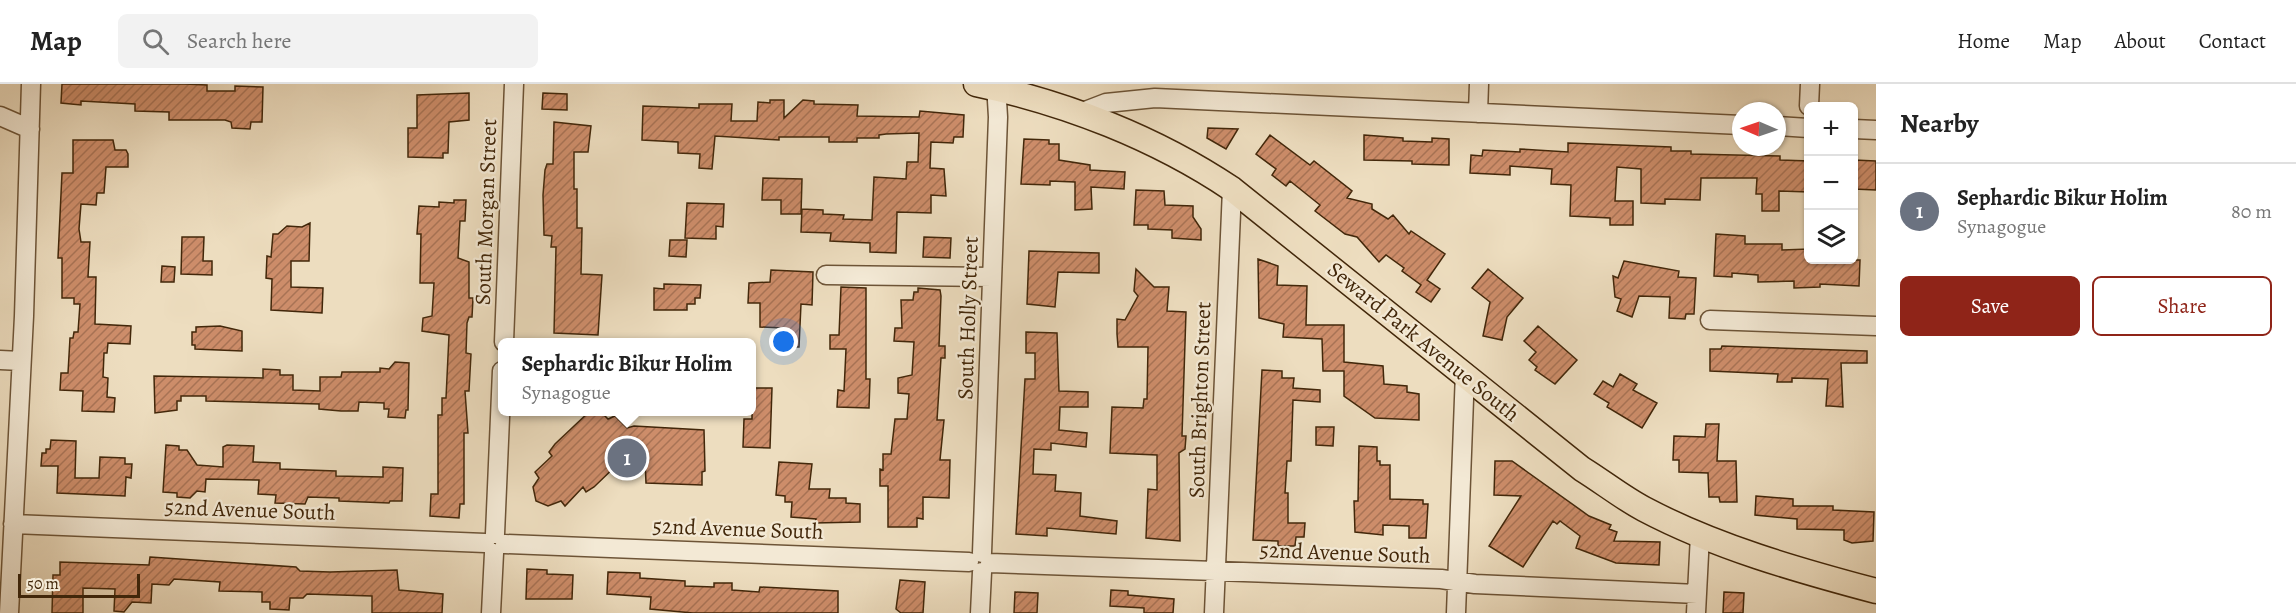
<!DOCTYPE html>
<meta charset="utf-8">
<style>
:root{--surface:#fff;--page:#f2f2f2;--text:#222;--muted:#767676;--line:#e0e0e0;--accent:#8f2418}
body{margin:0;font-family:Alegreya,serif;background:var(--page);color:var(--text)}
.controls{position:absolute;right:18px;top:18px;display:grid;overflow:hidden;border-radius:9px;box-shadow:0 2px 4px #0004}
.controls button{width:54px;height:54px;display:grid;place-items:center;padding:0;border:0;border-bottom:2px solid var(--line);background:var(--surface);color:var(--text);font:30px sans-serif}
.compass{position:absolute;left:1732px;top:18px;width:54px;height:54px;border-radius:50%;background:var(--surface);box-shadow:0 2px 4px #0004;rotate:272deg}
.scale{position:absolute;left:18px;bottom:15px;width:122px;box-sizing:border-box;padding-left:6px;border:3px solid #42270a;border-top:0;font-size:16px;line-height:21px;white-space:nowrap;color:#42270a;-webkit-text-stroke:4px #f3e9d5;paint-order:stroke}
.you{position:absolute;left:784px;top:258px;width:21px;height:21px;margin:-15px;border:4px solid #fff;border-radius:50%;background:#1a73e8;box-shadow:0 0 0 9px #1a73e833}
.badge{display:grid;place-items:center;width:39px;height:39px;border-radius:50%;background:var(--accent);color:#fff;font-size:20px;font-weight:700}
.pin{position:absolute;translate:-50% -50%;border:3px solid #fff;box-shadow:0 2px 6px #0006}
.popup{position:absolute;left:498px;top:254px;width:258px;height:78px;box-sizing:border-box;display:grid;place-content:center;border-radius:9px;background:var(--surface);filter:drop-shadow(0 2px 4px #0005);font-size:20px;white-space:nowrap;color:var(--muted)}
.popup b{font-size:22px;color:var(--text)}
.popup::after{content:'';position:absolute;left:50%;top:100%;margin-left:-12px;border:12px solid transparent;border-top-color:var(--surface)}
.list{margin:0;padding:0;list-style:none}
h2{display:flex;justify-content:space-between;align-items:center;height:78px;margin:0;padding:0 24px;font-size:26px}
h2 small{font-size:20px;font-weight:400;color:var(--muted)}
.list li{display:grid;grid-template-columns:39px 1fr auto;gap:18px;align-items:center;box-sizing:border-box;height:96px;padding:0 24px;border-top:2px solid var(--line)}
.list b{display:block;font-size:22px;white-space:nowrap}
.list p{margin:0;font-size:20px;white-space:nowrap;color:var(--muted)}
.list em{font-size:20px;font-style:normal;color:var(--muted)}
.actions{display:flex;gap:12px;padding:18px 24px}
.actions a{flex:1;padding:14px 0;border:2px solid var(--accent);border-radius:9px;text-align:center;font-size:21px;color:var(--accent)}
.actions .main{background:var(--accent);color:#fff}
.icon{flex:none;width:33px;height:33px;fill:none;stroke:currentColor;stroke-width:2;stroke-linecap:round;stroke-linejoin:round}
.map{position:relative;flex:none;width:1876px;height:529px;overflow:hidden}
header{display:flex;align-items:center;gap:36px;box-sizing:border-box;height:84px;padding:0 30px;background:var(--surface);border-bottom:2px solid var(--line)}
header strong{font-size:28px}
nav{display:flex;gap:33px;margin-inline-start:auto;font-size:21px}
.search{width:420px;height:54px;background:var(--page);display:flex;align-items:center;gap:15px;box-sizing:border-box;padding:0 21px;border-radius:9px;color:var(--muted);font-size:22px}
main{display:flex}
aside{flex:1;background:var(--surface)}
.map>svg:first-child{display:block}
.building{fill:url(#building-hatch);stroke:#42270a;stroke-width:1.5}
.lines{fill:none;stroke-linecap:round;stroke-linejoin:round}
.minor-casing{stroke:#6d5437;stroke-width:21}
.major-casing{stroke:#42270a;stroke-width:27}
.minor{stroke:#f3e9d5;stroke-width:18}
.major{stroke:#edddbf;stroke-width:24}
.labels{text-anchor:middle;stroke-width:4.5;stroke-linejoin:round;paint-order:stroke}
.street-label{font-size:22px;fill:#42270a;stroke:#f3e9d5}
</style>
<header>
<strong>Map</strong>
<div class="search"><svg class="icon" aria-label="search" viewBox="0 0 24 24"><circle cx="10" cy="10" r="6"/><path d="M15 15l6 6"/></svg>Search here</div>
<nav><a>Home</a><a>Map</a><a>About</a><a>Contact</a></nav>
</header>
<main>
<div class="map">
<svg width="1876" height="529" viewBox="0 0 1876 529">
<defs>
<pattern id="building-hatch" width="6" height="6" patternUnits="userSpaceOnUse" patternTransform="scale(1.5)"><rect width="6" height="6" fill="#cd8d6a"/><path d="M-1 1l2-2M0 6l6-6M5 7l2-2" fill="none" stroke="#a87355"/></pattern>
</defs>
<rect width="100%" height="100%" fill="#edddbf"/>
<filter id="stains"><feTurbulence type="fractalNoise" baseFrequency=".00333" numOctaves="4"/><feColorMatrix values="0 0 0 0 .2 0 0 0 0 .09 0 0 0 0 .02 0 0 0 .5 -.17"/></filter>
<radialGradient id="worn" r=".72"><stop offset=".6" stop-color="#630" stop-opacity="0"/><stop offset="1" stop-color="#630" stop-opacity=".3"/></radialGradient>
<path class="building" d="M62,0H185L207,1V7H235V2L263,3L262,38H251L250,45L232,44L231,38L225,36H169V28L135,27V20L81,17V21L61,19Z
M469,9V36L449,38L448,69H443V74L408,73V44H417V11Z
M543,9L567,10V26L542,25Z
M770,16H784V34L803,16L814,17V20L858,21L857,32L919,33L920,27L964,31L963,53H954L953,59L931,58L930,84L944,85L946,112L931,111V129L897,128L896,169L870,168V159L830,157L831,149L801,148L802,125L823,126V130L844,131L843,135L872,136L874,93L906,95L907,78H918L919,49L886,50L879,51V54H857V58H829V53H779V56L715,52L712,85L699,84L700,70L678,69V58L642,56L643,22L699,24V20H732L731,37H757L758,18L770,19Z
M554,38L591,42L588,68H574V105H577V144H582L581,190L602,191L598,251L554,249L556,163H551L552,152L544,151L543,111L545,86L547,80H553Z
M1208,44L1238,45L1226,65L1207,54Z
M1270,51L1310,81L1314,77L1352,107L1347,114L1372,120V125L1388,135L1393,131L1409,150L1411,147L1445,170L1427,196L1440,205L1431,218L1416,208L1421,201L1402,187L1404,184L1386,171L1379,178L1357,153L1345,150L1315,127L1320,121L1290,97L1286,102L1272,91L1276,85L1256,70Z
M1364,51L1403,54V57L1432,58V54L1449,55V81L1412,80V77L1364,76Z
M1024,55L1049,56V60H1059V76L1090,81V86L1125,88L1124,105L1091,103L1092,125L1075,126V98L1050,97V101L1021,100Z
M73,56H113L115,66H126L128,70V83H106L104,109H97L96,121L81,120L79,145L81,158H90L88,193H96L95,240L131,242L130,260L108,259L107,269H104L103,293L108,294L107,313L115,314L114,328L82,327L83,307L60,306L61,289H68L70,254H73L74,248H78L80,220H74V214H62V174H58L62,89H73Z
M1568,59L1671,63V67H1691V70L1780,72V76L1809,77V108L1779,107V127H1762V110H1756L1757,94H1701L1700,116L1665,115V120L1641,119V85L1617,83L1615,117H1633V141H1610V134L1570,132L1571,101L1551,100L1552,85L1510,82V91L1470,89L1471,71L1482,72L1483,66L1520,68V65L1568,68Z
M1854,76L1876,77V106L1854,105Z
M763,94L802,95L801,130H781V116H762Z
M1136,106L1164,107L1165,121L1193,122V133L1201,145V156L1172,154V146L1148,145V141H1134Z
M454,116H466L465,137H460L458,174L469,178V214H473L472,233H469L467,239L466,269L471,270L469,307H465L468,349H464V420H460L459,434L430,432L431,410H438V331H442V314H446L449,251L422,247L423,234L432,232L434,199H420L421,150H417L419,122L439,123V118L454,119Z
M687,119L724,120L723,143L716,142V155L685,154Z
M310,139L309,177H291V203L323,204L322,229L271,226L272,195L266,194L267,172L271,173L273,150H278L287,142L302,143Z
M1716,150L1745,152V160H1782V166L1809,165V176H1860L1859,202L1820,200V203L1794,204V197L1758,198V191L1732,189V193L1714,192Z
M182,153H204L203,177H212V191L181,190Z
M924,153L951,154L950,174L923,173Z
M670,156H687L686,173L669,172Z
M1029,167L1099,169V189L1058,188L1055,223L1027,220Z
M1258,175L1278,182L1277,201L1307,202L1306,241H1344V278L1383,282L1384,300L1407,302V308L1419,310V336L1375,334L1344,312V287H1323L1322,255L1283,253L1284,240L1259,234Z
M1624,177L1679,187L1678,193L1696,194L1694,230H1686L1685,235L1669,234L1670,213L1639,212L1632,233L1617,227L1621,215L1615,213L1613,192L1618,194Z
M162,182L175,183L174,198H161Z
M1136,185L1154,203H1169L1167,227L1186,228L1182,352H1186L1185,365L1179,369L1180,457L1146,454L1148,405L1157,406V371L1110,369L1112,323L1143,324L1144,315H1147L1148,263H1118L1117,250V235L1125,236L1138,212L1134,207Z
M1488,185L1523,214L1507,233L1502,256L1483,252L1490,218L1472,204Z
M771,186L813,188L812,221L801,220L799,263H783V244L760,243V219H748L749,199L770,198Z
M664,200L701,201L700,214H695V220H687V226H654V204L664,205Z
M841,203L866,204V295H870L869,324L837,323L838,306L844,307L846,265H830V251H839Z
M918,204L940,206L941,212L939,262H945V274H941L937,336H944L940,376H950L949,414L923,413V435L917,434V443H888V402H880V385L883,386V370H891L895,335H907L909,310L898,309V294L912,291L914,258L894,257L895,244H902L901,216H913L914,208H918Z
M220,242L242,247V267L195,265V261H192V248H196V243Z
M1538,242L1577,276L1555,300L1535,286L1537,283L1529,276L1536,268L1524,257Z
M1026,248L1057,249L1059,307L1088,308V323H1060L1059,346L1087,349L1086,363L1051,359V366L1034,365L1033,390L1056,391L1055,407L1081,409L1080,432L1117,437L1116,450L1047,444V452L1016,450L1025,295H1035V269H1026Z
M1722,262L1867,267V279H1841L1843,323L1830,322H1826L1828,295L1792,294V298H1777L1778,290L1710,287V265H1721Z
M395,278L409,279L408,326H406L405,334L388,333L389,325H384V319L359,318L358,327H341L319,325V320L206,317V312H181V317H177V326L155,329L154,292L263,294V285L280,286V291H293V306L320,307V293H341L342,288H380V284L389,285Z
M1262,286L1282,287V294H1294L1293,304L1320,306V318L1293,316L1291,377H1287L1285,409H1288V439H1305L1304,453H1296L1295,462H1278V457L1253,456Z
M1620,290L1637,300L1633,306L1657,319L1642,344L1607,323L1609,319L1594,310L1603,297L1613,303Z
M752,304H772L770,364L743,363L744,335H752Z
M590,327H600L608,335L615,332L627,344L634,342L704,346L705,387L702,388V401L646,399L645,376H622L594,403L586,408L583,403L565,422L561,417L548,422L536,417L533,403L539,394L535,388L552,372L549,368L555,360Z
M1706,340H1719L1717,377H1736L1737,418H1720L1719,413H1709L1708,389L1679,388V376H1673L1674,352L1705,353Z
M1316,343H1334L1333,362L1316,361Z
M51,356L76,357L75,394H99L100,373L125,374V380H132L131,394L126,393L125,412L57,409L58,382H41L42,369H46V365H50Z
M166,361L179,362V366H187L197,381L223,383V363L227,361L254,362L253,378L280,379V385L336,387V392L383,393V383L403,384L402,417H390L389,419L339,417V414L308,413L305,420L275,419L276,411L258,410L259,396L206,395L205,408L197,407L190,414L177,413V409L163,408Z
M1359,362L1377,363V377H1380V381H1390V415L1423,416V420H1428L1426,454H1409V442L1383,441V451L1355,448L1354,417H1358Z
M1495,377H1512L1589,432L1611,441L1609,445L1617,448L1614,457L1660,458L1659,481L1616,479L1576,464L1580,452L1560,437L1557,440L1553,437L1523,483L1489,462L1521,412L1494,411Z
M779,378L812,380L809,405H830L829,414H846V419L860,420V438L815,439L816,435L791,433L792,418H785V412L776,411Z
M1756,412L1793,415V422H1833V426L1874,428L1873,457L1852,459L1844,456V446L1797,445V435L1755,431Z
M150,473L296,483L300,487L330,488L397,486L399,506L443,510L442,529H372V512L307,510L303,514H290L289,526L270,525V518H262V508L219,507L220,498L174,495L169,501L152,500L151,519L132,518L124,528L114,527L115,505L83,504V529H52L53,491H60V478L149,481Z
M527,485L547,486V490L573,491L572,515H526Z
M608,488L640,489V494L685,497V502L714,503V499H732V506L759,508L760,503L838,507V529H693L650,525L651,513L607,510Z
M900,496L925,498L923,529H901L896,525Z
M1111,506L1128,507V511L1174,515L1173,529H1144V524L1110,522Z
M1015,508L1038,509L1037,529H1014Z
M1724,508L1744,509L1743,529H1723Z"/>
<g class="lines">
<g class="minor-casing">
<path id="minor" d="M1809,22L1810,0
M1080,29L1106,19L1155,14L1741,41
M1478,29L1479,0
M0,32L30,45
M1777,42L1808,44
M1854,45L1876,46
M826,191L992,193
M1710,236L1876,242
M504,258L514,0
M0,276L21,277
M13,440L485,459
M495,450L502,287
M505,460L969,478
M982,469L998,33L996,0
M990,479L1441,495L1475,500L1697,510
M9,529L24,232L31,0
M491,529L494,469
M980,529L982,488
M1214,529L1232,105
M1456,529L1465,288
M1696,529L1700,451"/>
</g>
<g class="major-casing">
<path id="major" d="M976,0C1066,19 1156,54 1232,105L1582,385C1603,398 1623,414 1644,425C1716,463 1797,486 1876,507"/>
</g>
<use href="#minor" class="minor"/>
<use href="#major" class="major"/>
</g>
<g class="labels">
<g class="street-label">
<text transform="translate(485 128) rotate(-88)" y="8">South Morgan Street</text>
<text transform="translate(967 234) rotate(-88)" y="8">South Holly Street</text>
<text transform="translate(1424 257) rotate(39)" y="8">Seward Park Avenue South</text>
<text transform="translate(1199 316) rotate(-88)" y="8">South Brighton Street</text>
<text transform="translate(250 425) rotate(2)" y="8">52nd Avenue South</text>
<text transform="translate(738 444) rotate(2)" y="8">52nd Avenue South</text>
<text transform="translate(1345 468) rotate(2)" y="8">52nd Avenue South</text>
</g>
</g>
<rect width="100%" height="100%" filter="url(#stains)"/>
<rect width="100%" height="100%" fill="url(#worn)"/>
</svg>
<div class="controls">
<button>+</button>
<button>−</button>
<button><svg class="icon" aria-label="layers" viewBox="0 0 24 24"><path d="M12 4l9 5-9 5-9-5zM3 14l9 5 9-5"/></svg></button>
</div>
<svg class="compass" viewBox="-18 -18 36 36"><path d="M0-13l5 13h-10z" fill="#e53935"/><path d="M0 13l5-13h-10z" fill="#767676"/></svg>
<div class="scale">50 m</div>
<div class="you"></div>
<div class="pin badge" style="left:627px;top:374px;background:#6b7280">1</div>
<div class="popup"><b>Sephardic Bikur Holim</b>Synagogue</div>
</div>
<aside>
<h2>Nearby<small></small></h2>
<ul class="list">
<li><span class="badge" style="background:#6b7280">1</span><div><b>Sephardic Bikur Holim</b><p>Synagogue</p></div><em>80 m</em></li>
</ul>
<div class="actions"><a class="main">Save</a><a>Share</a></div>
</aside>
</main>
